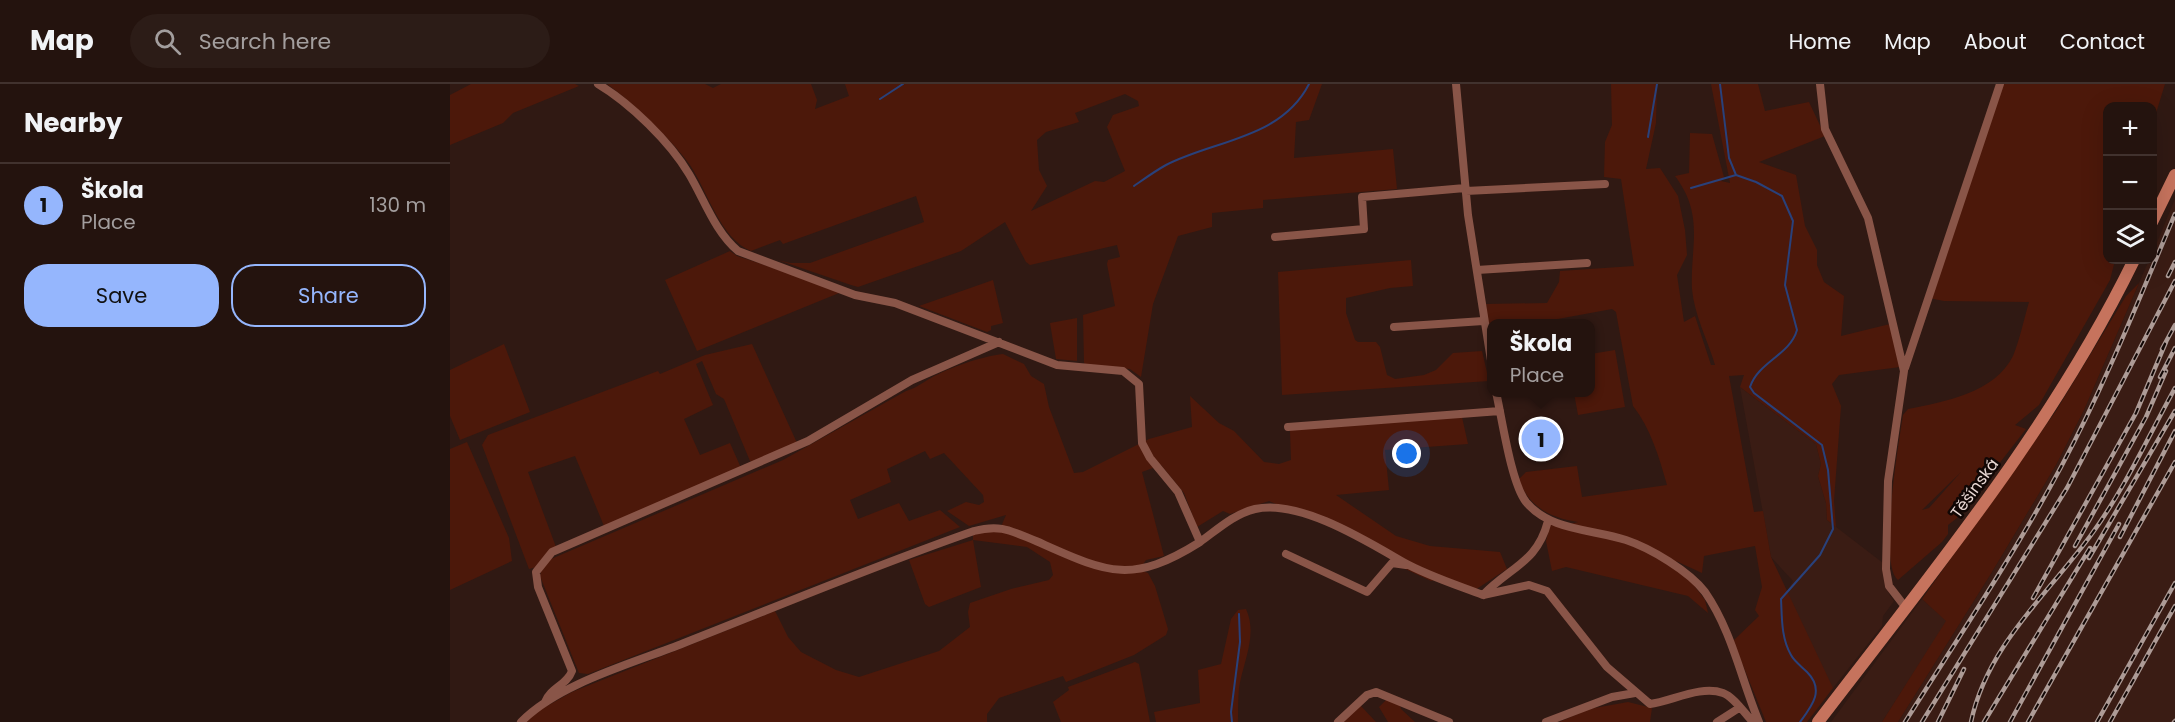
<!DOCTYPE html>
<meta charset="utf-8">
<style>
:root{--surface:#24130e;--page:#2c1c17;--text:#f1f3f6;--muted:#a39e9e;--line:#41322e;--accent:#95b6fd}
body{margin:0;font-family:Poppins,sans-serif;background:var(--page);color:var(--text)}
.controls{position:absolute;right:18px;top:18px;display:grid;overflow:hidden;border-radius:12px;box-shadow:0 6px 24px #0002}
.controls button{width:54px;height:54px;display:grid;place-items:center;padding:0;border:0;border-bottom:2px solid var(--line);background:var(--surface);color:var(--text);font:30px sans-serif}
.you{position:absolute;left:957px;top:370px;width:21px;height:21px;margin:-15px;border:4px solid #fff;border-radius:50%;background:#1a73e8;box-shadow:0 0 0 9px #1a73e833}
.badge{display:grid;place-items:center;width:39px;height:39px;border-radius:50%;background:var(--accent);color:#111;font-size:20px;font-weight:700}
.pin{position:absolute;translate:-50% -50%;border:3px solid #fff;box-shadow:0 2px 6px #0006}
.popup{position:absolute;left:1037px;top:235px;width:108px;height:78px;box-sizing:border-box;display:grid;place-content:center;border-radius:12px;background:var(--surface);filter:drop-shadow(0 2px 4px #0005);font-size:20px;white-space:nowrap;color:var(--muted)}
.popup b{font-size:22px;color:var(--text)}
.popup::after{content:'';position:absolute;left:50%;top:100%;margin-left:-12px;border:12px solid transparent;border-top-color:var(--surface)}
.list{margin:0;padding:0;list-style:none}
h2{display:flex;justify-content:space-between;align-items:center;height:78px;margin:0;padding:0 24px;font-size:26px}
h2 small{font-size:20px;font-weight:400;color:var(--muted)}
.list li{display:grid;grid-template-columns:39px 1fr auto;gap:18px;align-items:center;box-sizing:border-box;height:84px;padding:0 24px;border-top:2px solid var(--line)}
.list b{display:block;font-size:22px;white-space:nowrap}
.list p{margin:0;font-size:20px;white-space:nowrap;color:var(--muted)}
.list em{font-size:20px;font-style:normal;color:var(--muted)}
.actions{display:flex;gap:12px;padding:18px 24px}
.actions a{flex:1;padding:14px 0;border:2px solid var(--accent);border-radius:24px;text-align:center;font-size:21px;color:var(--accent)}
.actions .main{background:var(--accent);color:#111}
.icon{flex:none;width:33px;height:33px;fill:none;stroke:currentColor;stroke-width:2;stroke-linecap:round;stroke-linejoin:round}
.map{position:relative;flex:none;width:1725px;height:638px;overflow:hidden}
header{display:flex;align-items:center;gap:36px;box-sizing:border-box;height:84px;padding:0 30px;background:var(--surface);border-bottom:2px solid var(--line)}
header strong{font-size:28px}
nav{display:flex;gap:33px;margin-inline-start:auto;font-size:21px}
.search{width:420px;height:54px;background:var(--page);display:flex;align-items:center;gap:15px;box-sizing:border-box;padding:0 21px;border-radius:33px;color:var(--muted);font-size:22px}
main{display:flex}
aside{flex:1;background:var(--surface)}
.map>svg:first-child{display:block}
.built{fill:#3a1c14}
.green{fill:#4c180a;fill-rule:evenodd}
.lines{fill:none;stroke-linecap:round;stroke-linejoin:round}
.stream{stroke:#29417b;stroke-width:2}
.street{stroke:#895548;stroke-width:8}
.secondary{stroke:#c6735d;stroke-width:12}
.rail-casing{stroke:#ad9b96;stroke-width:4.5}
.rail{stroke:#110705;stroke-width:2;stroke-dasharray:7;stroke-linecap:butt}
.labels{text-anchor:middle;stroke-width:5;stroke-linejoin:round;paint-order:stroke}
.street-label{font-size:16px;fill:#e9d8d4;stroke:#110705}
</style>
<header>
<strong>Map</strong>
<div class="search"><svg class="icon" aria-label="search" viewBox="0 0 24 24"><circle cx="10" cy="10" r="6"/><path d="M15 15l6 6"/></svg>Search here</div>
<nav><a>Home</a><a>Map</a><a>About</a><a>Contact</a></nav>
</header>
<main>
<aside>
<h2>Nearby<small></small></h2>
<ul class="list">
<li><span class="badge">1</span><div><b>Škola</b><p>Place</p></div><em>130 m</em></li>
</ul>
<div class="actions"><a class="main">Save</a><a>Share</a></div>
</aside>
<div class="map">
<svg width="1725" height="638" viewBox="0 0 1725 638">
<rect width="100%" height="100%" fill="#301913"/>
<path class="built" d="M1725,115V638H1448L1542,488L1606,381L1634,326L1699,176H1702L1703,168Z
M1290,303L1366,360L1371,380L1368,392L1376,419L1377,436L1433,479L1439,510L1444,517L1433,532L1432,542L1383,604L1342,571L1332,516L1343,497L1321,473Z
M1472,515L1497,537L1432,638H1381Z"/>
<path class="green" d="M21,0H125L129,2L63,29L53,39L0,61V11Z
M157,0H255L263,4L271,0H361L367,16L365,25L399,12L395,0H872L859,36L846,38L844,74L943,65L947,105L813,116V124L762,129V143L728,152L703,220L691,293L680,285L635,281L634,278L633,231L665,222L657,180L658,176L670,173L667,161L580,181L576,178L555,138L511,167L408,203L401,201L328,176L340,179H360L474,138L466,112L333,160L330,156L301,167C270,154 258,108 240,81C223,57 181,17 157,0ZM675,10L688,17L689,22L663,31L657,43L675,87L654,98L645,97L581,127L597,102L589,86L587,56L596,48L629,38L625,29Z
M1161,0H1207L1206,39L1196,85L1210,84L1228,112L1235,146L1237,171L1227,191L1234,238L1245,232L1261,281H1265C1258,257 1244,230 1242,205C1240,162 1255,132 1225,92L1239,89L1240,49L1262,50L1274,93L1271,97L1280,99L1261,0H1308L1315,27L1359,18L1375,52L1309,78L1346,91L1355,142L1367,166V181L1374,198L1394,212L1391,252L1440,240L1450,283L1389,291L1382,300L1391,322L1384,417L1386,443L1377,436L1376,419L1368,392L1371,380L1366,360L1290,303L1294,291L1279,292L1304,428L1313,427L1321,473L1383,604L1357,638H1316L1283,557L1309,532L1305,526L1312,503L1305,462L1254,472L1252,489L1226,477L1255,516L1258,529L1238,512L1116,483L1102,487L1096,457L1100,441L1113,442L1128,438C1101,434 1078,423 1069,395L1076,388L1127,382L1132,413L1217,401C1209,373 1201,345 1183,322L1166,228L1162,225L1086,239L1042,240L1039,248L1036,220L1097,219L1109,198L1110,187L1184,182L1171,95L1154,93L1155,58L1162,41Z
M1553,0H1715L1703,39L1702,22H1658V176H1665L1660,196L1589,321L1565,341L1576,345L1507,434L1498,441V450L1492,458L1448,496C1428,480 1449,358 1453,331L1458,325C1493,318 1545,309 1563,272C1570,255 1574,235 1579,218L1494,217L1479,214ZM1511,388L1479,424L1472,426Z
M280,167L287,172L394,207L247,267L215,196Z
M961,176L963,202L940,204L896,214V229L905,256L908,258H926L930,263L937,291L945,295L974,291L986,286L1003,269L1032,267L1039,297L832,311L828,188Z
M543,196L553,239L541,242V246L537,248L469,222Z
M1689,199L1634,326L1606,381L1542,488L1448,638H1432L1496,537L1472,515L1606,327L1676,212Z
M627,234V277L606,275L600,239Z
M54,260L80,328L10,356L0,332V286Z
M302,260L347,359L302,378L300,377L274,315L266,310L252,277L246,280L263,321L234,335L250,371L280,359L291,384L154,442L125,372L78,388L106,463L94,472L87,483L79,485L32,361L38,351L208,287L210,290L255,271Z
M1165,266L1175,323L1128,331L1124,309L1140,308L1141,270Z
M553,270L574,280L581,292L594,300L599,323L624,389L633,388L699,355L742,343L740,312L769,339L784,347L814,378L829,380L841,376L840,347L843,344L1012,333L1018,360L935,366L939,406L886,411L946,452L980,462L1050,468L1057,485L1025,506L992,494L981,497L953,484L946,470L819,417L780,430L773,427L747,443L734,409L711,381L692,388L714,472L696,476L689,486L698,489L705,502L718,545L716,551L684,571L616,598L613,592L549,614L537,630V638H76L88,627L122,608L325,527L338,553L351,568L386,586L409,593L489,567L520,543L518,528L520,519L561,505L599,496L603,491L600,478L577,463L523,456L531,503L479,523L475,520L459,476L523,456V449L550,445L556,431L519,442L497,427L516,418L529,421L534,418L533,411L494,369L480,375L475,367L437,385L441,398L400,416L408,435L449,419L459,437L490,426L510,443L138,590L129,589L90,492L92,483L101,475L333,376L456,307C466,304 472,299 481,294C498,284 533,272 553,270Z
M17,358L59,454L62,477L0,506V365Z
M796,525C808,551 793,578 789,604C788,615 788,627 788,638H706L704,628L750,619L748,586L771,580L781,535L788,526Z
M685,578L689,580L700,638H611L603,618L619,606L618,603Z
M938,614L949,619L951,625L965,638H938L929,623Z
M1178,618L1202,624L1200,638H1109L1139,625Z
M910,621L926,638H892Z"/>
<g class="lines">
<path class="stream" d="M1270,0L1279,74L1286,91L1306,98L1332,112L1343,137L1335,201L1347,246C1340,271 1308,278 1300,303L1304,309L1372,361L1378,386L1383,445L1370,471L1331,515C1332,533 1331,554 1341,571C1344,577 1352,583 1357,588C1375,606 1362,622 1350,638
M430,15L453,0
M1198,53L1207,0
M684,102C694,95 705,87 716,81C764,56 831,55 859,0
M1241,104L1286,91
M782,638L781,628L790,558L789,530"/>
<path class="street" d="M148,0C180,19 220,58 239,90C254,115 265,148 288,167L405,211L445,219L607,281L673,287L689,300L692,359L700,374L728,408L750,458C768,445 784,430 805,425C849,415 915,456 953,478C978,492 1007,501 1033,511
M1006,0L1018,131L1042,283
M1370,0L1375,45L1418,134L1454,287L1438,397L1436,485L1439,502L1456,524
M1016,107L1155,100
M825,153L914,145L912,113L1015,104
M1027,186L1137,179
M944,243L1033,237
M1455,284L1550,0
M1046,308C1052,334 1061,399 1076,418C1100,447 1142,445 1176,456C1200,464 1239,487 1255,508C1282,547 1291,595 1309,638
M838,343L1050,327
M1098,437C1087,479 1061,482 1033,511L1079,501L1097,507L1157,583L1200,620C1222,617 1251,601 1273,609C1284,613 1295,630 1303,638
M836,470L917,508L942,479L956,481
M95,618C100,604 117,601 122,587L88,503L86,488L102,468L358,357L462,296L549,258
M71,638C109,599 184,579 234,559C331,521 426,481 524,447C551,440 561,447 586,457C656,488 680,502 750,458
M888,638L917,611L926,608L999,638
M1096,638L1162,613L1185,609
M1267,638L1289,624"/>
<path class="secondary" d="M1702,138L1725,91
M1368,638C1482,489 1602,344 1684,176"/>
<g class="rail-casing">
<path id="rail" d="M1718,192L1725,178
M1712,265L1725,241
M1710,293L1725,264
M1670,453L1725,347
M1625,462L1696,333L1716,287
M1639,474L1725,327
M1583,514L1686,329L1716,258
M1455,638C1508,554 1564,471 1611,383C1655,301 1689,215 1725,130
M1472,638L1617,404L1725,197
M1488,638L1514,585
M1521,638C1537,562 1597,511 1641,451C1674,406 1698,353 1725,304
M1534,638L1640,464
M1560,638L1669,440
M1578,638L1725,378
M1647,638L1725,499
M1660,638L1725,522
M1724,638L1725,637"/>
</g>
<use href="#rail" class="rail"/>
</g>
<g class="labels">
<g class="street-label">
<text transform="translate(1524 404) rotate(-54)" y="6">Těšínská</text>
</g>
</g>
</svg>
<div class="controls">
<button>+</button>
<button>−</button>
<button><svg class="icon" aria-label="layers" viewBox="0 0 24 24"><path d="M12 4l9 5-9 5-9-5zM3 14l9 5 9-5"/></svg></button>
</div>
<div class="you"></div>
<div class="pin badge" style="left:1091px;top:355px">1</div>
<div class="popup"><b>Škola</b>Place</div>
</div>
</main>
